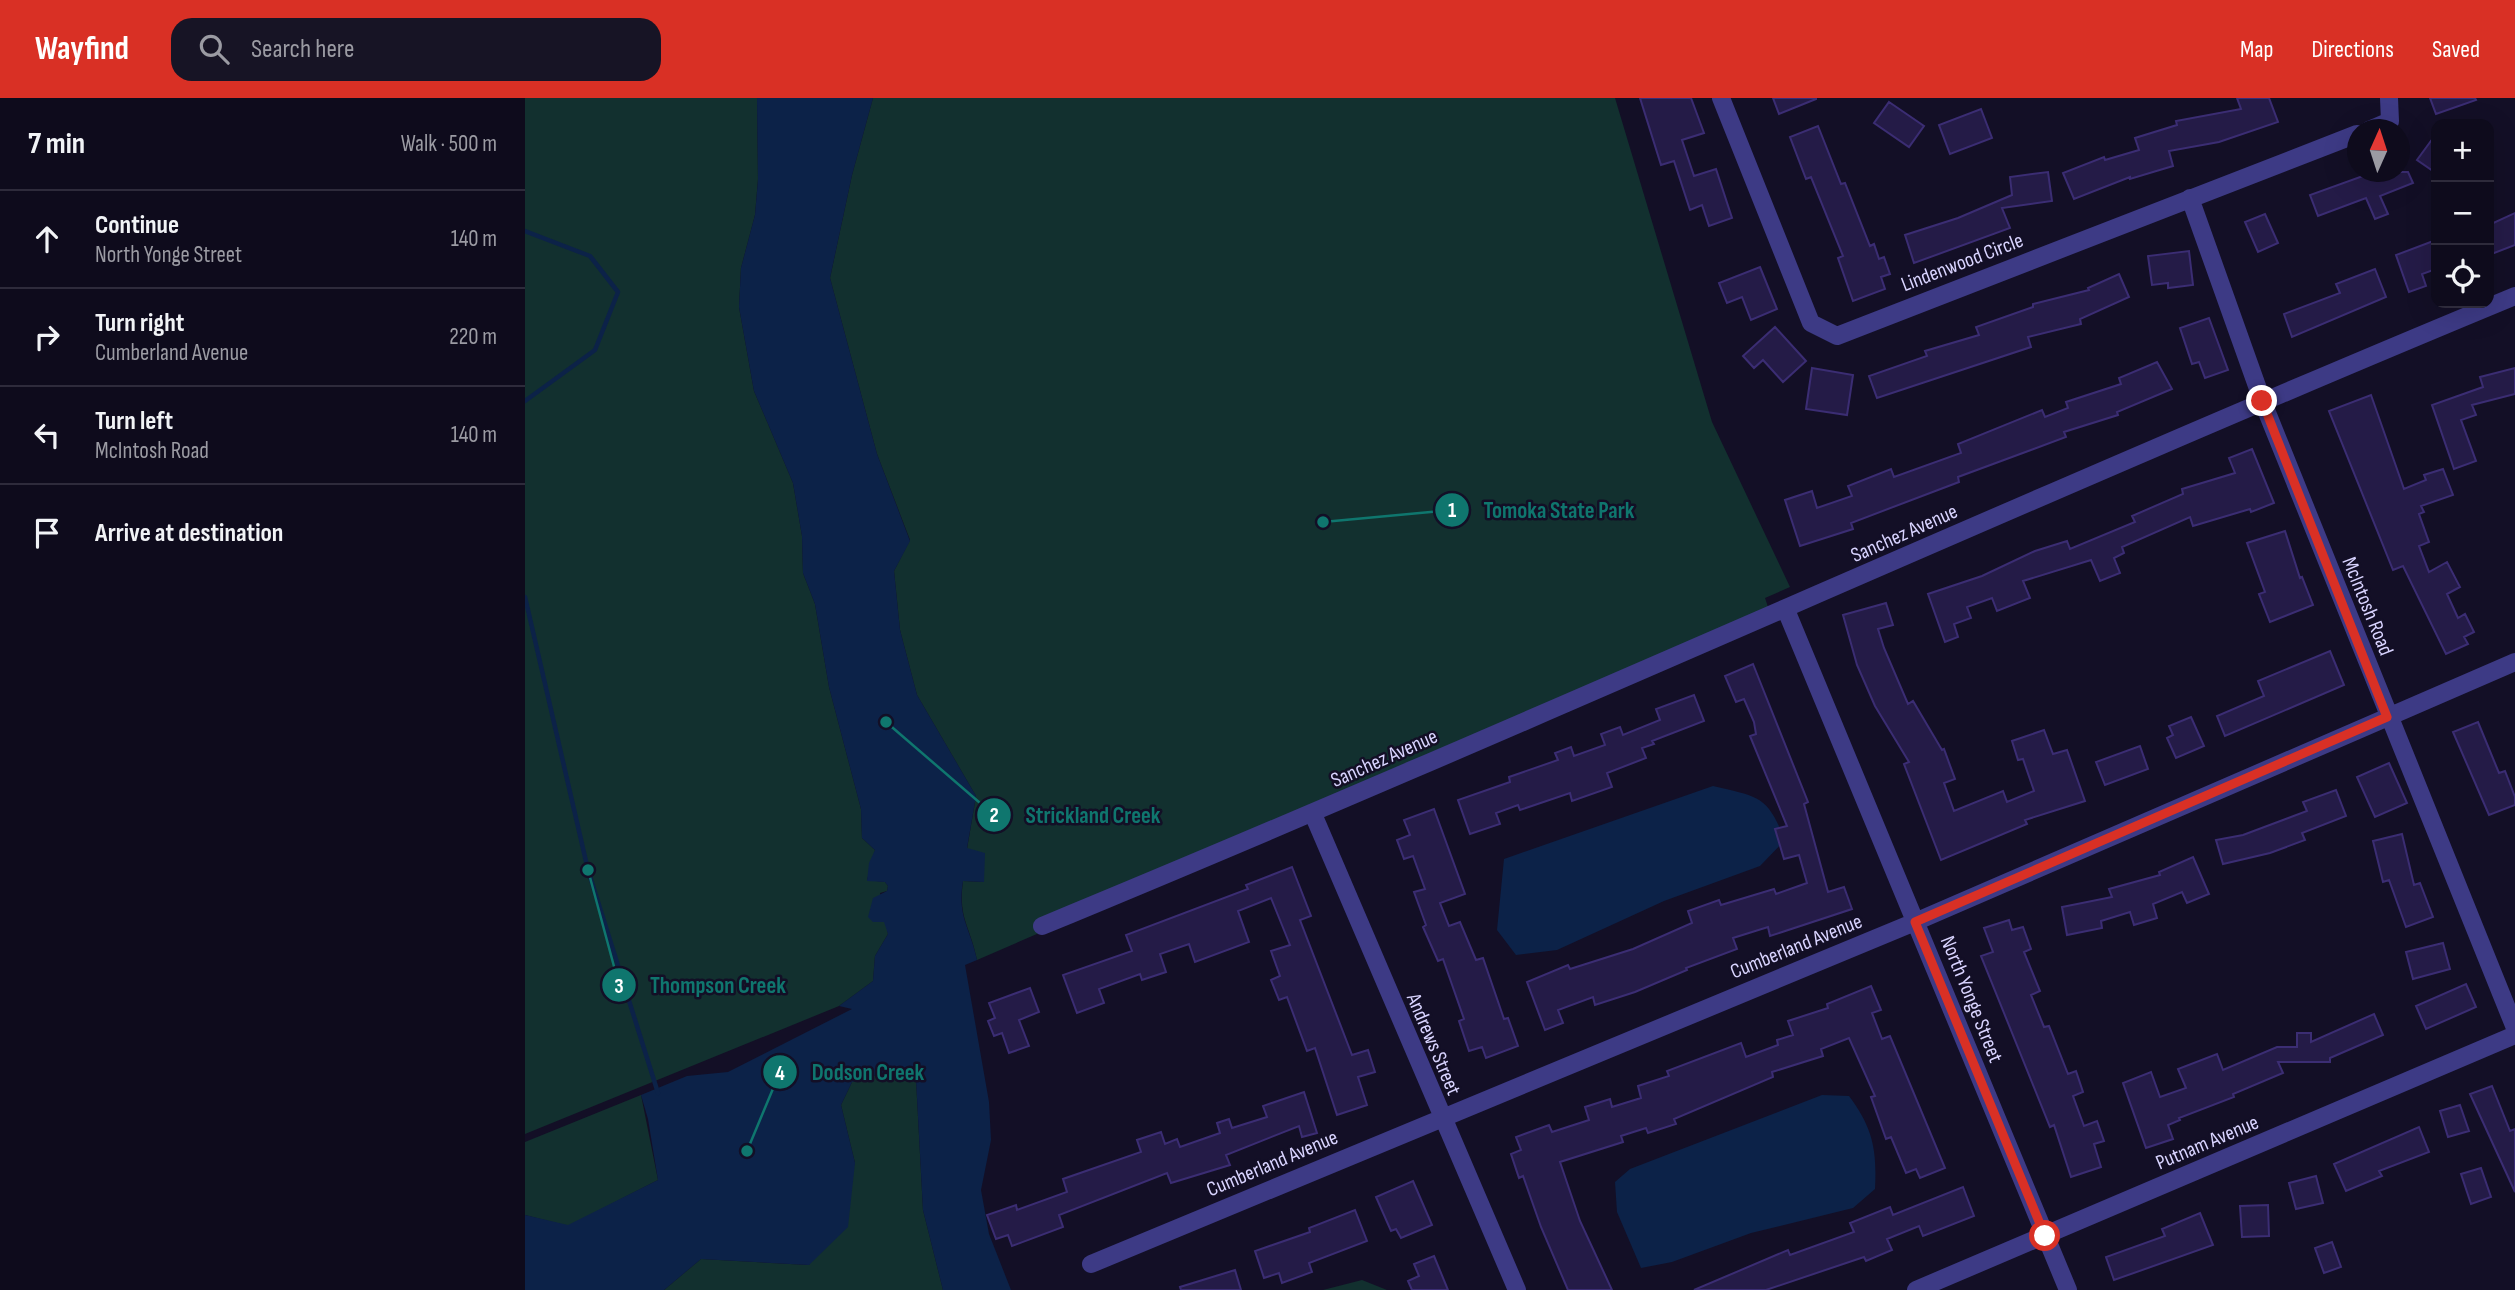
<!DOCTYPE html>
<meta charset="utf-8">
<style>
:root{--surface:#0e0b1c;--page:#171425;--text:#f1f3f6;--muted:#9b9ba3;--line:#2e2b3b;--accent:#d93025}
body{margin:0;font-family:"Sofia Sans Condensed",sans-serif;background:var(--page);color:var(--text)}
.controls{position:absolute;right:21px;top:21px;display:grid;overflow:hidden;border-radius:14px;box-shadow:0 7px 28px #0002}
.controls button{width:63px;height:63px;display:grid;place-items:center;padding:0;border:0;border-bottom:2px solid var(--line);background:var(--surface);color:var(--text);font:35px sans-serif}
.compass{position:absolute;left:1822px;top:21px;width:63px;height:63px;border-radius:50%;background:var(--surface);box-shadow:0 7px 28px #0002;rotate:3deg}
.stop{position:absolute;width:21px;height:21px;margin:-16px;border:5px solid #d93025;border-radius:50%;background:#fff}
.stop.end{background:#d93025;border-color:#fff;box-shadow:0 2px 7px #0008}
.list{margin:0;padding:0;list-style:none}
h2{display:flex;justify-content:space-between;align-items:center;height:91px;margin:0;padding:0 28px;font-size:30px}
h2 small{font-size:23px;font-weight:400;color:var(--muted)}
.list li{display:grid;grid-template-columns:46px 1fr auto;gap:21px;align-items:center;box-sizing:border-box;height:98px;padding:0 28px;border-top:2px solid var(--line)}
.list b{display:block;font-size:26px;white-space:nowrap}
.list p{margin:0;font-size:23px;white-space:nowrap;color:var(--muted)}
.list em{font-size:23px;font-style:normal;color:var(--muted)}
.icon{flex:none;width:38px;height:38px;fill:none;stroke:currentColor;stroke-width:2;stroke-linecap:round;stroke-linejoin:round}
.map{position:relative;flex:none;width:1990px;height:1192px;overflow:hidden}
header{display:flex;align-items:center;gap:42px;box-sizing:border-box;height:98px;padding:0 35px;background:var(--accent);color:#fff}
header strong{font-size:33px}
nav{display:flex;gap:38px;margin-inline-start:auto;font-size:24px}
.search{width:490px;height:63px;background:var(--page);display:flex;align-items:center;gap:18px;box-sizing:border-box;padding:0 24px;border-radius:21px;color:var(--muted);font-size:26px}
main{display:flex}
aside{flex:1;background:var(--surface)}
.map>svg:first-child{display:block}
.green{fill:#12302f}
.water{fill:#0c2248}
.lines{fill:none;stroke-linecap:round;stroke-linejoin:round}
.stream{stroke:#0c2248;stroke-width:4.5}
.building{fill:#241b47;stroke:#3b2d73;stroke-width:2}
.minor{stroke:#3d3a85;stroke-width:18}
.route{stroke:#d93025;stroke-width:9}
.labels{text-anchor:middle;stroke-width:5;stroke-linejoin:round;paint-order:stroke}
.street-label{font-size:21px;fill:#d9d4ff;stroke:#130f26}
.leader{fill:none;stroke:#0f766e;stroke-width:2.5}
.callout-dot{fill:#0f766e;stroke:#130f26;stroke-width:2.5}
.mark-label{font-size:21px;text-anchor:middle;font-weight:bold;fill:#fff}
.callout-label{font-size:23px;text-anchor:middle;font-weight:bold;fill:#0f766e;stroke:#130f26;stroke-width:5;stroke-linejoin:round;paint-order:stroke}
</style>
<header>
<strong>Wayfind</strong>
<div class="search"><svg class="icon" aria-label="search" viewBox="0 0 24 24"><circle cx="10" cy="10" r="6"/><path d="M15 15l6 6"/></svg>Search here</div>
<nav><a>Map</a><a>Directions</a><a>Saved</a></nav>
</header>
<main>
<aside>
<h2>7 min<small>Walk · 500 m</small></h2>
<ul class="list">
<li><svg class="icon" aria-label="ahead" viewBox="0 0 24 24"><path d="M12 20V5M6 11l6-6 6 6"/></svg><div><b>Continue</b><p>North Yonge Street</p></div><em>140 m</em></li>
<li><svg class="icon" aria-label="right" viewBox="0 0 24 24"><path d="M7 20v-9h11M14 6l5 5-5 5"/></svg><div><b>Turn right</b><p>Cumberland Avenue</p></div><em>220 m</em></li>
<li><svg class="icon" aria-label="left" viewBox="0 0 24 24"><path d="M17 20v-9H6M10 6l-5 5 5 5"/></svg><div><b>Turn left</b><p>McIntosh Road</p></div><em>140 m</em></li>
<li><svg class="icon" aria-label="arrive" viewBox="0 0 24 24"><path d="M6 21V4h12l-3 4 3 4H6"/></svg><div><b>Arrive at destination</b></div></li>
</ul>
</aside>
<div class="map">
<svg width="1990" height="1192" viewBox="0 0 1990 1192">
<rect width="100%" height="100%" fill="#130f26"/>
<path class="green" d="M0,0H232L233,81L230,117L216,170L214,209L229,293L268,385L277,438L278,475L290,506L304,589L336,711L337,740L350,752L342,782L360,784L363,788L362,793L355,795L363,836L350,858L348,883L314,908L0,1036Z
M348,0H1090L1187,324L1265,489L1240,500L1246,518L452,862C445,827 433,821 438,783L459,784L442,751L451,698L392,597L375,532L369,473L385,442L352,356L305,180L327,77Z
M368,972L391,981L398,1112L418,1192H139L176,1161L284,1167L330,1065L316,1007L327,984Z
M116,997L133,1082L43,1128L0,1117V1044Z
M837,1182L862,1192H798Z"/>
<path class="water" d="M232,0H348L327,77L305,180L352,356L385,443L369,473L375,532L392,597L451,698L442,750L460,755L459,784L438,783C432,819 445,829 452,862L440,867L464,1004L466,1042L456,1092L464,1136L486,1192H418L398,1112L391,981L368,972L327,984L316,1007L330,1065L323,1129L284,1167L176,1161L139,1192H0V1117L43,1127L133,1082L123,1021L116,997L162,978L203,974L327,911L314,908L348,883L350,858L363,836L359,824H348L343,819L348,800L362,793L363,788L360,784L342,783L344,765L350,752L337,740L336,711L304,589L290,506L278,475L277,438L268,385L229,293L214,209L216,170L230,117L233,82Z
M1188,688C1234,699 1242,697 1260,742L1235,768L1139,803L1032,852L991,857L972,832L979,761Z
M1297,997L1324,998C1348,1030 1352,1052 1350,1091L1328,1110L1226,1135L1147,1164L1116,1170L1092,1114L1090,1084L1105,1071Z"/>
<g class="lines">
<path class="stream" d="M0,133L65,158L93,194L70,252L0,303
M0,499L63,772L133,995"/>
</g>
<path class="building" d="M1115,0H1166L1179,35L1157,42L1169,78L1191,71L1207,120L1184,128L1177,107L1165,112L1149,63L1136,67Z
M1248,0H1291V1L1254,16Z
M1712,0H1744L1753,24L1694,44L1644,53L1648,68L1605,81V79L1549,101L1538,75L1579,59L1580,62L1614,52L1610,40L1652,27L1651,23L1716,11Z
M1905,0H1950L1951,2L1911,16Z
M1364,4L1399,28L1384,49L1349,25Z
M1456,11L1467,40L1425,56L1414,27Z
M1293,28L1316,86L1320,85L1345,148L1349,146L1354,161L1359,159L1365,176L1356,179L1360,191L1328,203L1313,160L1318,158L1286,79L1281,81L1265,39Z
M1911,36V75L1892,62Z
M1523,74L1527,103L1477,110L1485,130L1389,165L1380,137L1433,120L1487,97L1485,79Z
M1849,74H1883L1888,85L1855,98L1863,116L1850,121L1841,100L1793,118L1785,97Z
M1990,115V147L1964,157V127Z
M1740,116L1753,145L1733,154L1720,124Z
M1911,142V171L1897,176L1901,188L1884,194L1871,157Z
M1664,153L1668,187L1643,190V185L1627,187L1623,158Z
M1235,169L1252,211L1226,222L1217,199L1202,205L1194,185Z
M1850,171L1861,199L1767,239L1759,216L1815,195L1811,186Z
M1594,176L1604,199L1555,221L1556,226L1503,239L1506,249L1352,300L1344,278L1402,258L1400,253L1454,237L1451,229L1508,209V206L1564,192L1563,190Z
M1684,220L1703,272L1680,280L1674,264L1667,266L1655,230Z
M1250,229L1281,263L1258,284L1238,262L1229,270L1218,258Z
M1632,264L1647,291L1592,314L1593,317L1539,334L1541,339L1433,379L1434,384L1326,425L1328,431L1275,448L1260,402L1287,393L1292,410L1327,398L1323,388L1366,371L1369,379L1436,355L1433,346L1517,312L1520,319L1543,310L1541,304L1596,286L1594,280Z
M1287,270L1328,277L1322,317L1281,311Z
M1990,270V296L1947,307L1951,317L1936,322L1951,363L1929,371L1907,307L1958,289L1955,279Z
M1846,297L1879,391L1901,382L1899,377L1918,371L1928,397L1896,408L1899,414L1894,416L1904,444L1894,448L1904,474L1922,464L1935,489L1922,496L1933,520L1940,516L1949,534L1939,539L1943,546L1921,556L1878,468L1868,472L1804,313Z
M1727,351L1749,405L1726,414L1725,411L1668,428L1665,419L1597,449L1599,455L1589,460L1595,475L1575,483L1566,462L1498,483L1505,500L1472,513L1467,500L1442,509L1446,520L1429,526L1433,539L1420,544L1403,496L1457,478L1510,453L1542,443L1545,451L1610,424L1607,418L1658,396L1657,391L1710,375L1704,360Z
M1760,433L1775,480L1777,479L1788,507L1745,524L1734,496L1740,494L1722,445Z
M1361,505L1368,527L1353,531L1359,550L1383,606L1388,603L1417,652L1419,651L1430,681L1419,685L1429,713L1478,693L1482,704L1509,693L1498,661L1493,662L1487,643L1519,632L1528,656L1542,652L1560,703L1500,722L1502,726L1416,762L1379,666L1384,664L1350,608L1332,567L1318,517Z
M1805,553L1819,587L1700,638L1692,618L1739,598L1733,583Z
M1228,566L1283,704L1279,706L1303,794L1319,789L1327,811L1245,838L1243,829L1208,840L1212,851L1161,870L1162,872L1110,894L1070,907L1068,899L1033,912L1038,925L1020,932L1002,884L1043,867L1045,871L1108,851L1167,825L1163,813L1194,802L1196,807L1249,791L1251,796L1282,785L1274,757L1259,761L1250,731L1262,728L1225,638L1231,636L1229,624L1219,601L1211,604L1200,578Z
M1169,597L1179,623L1127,643L1129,646L1117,650L1121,660L1082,675L1087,689L1047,703L1045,695L995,712L993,707L971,715L975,726L945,736L933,702L985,684L984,679L1033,662L1030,655L1046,649L1049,658L1080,647L1076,636L1095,629L1098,637L1135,622L1131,611Z
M1666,619L1679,648L1651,660L1642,640L1648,637L1644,628Z
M1953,624L1974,675L1980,673L1990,699V707L1964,717L1928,634Z
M1615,648L1623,671L1580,687L1571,664Z
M1864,665L1882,705L1850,719L1832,679Z
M1811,692L1821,718L1777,735L1780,742L1745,755L1698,766L1691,742L1718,737L1782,713L1778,704Z
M909,711L940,796L915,805L924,828L935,824L951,862L958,860L979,921L983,920L993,948L961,960L957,949L944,953L934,923L939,921L918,861L913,863L898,829L901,827L889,794L900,791L888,758L879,761L872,742L885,737L879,722Z
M1877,736L1889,787L1895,785L1908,819L1881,829L1864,782L1858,784L1848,743Z
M1668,759L1684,796L1662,805L1657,794L1628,806L1632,820L1609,827L1605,814L1576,823L1577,830L1542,837L1537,809L1587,799L1584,791L1635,777L1634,774Z
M767,769L786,818L775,822L827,957L843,952L850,974L833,979L842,1007L812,1017L790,950L782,953L762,899L754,902L746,882L755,878L746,853L765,847L746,800L713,813L724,844L670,864L664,846L635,856L641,874L617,882L615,876L574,891L579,905L552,915L538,877L607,853L601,837L723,791L721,787Z
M1484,822L1487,832L1498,829L1506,851L1499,854L1515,893L1506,897L1519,929L1524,928L1543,976L1551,973L1558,994L1548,998L1559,1028L1572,1023L1579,1043L1569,1046L1576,1069L1546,1079L1529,1027L1525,1029L1456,858L1468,854L1459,830Z
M1918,845L1925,871L1888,881L1881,854Z
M1941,886L1951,909L1901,931L1891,908Z
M1346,888L1356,912L1347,915L1357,941L1365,938L1420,1070L1395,1080L1391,1071L1381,1075L1366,1039L1361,1041L1346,999L1350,998L1324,940L1296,951L1298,958L1247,974L1248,979L1149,1021L1151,1026L1123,1035L1121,1030L1096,1038L1098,1044L1035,1064L1055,1123L1087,1192H1043L1016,1129L998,1078L994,1080L986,1056L996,1052L991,1039L1024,1027L1027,1034L1064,1022L1060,1009L1085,1001L1087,1009L1116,1000L1113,988L1144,978L1142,973L1216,945L1221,959L1253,947L1252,942L1268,937L1263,923L1303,910L1302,906Z
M505,890L514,914L494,922L504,948L484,955L477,935L469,938L463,923L470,920L464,905Z
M1849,916L1858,937L1805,960V964H1753L1758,975L1708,996L1709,999L1654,1020L1655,1022L1643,1027L1648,1041L1621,1050L1598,985L1626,974L1635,999L1661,990L1653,971L1692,956L1698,972L1752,949H1772V935H1786V944Z
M1967,988L1985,1033L1990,1031V1094L1945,996Z
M779,994L792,1035L777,1039L774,1028L701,1057L705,1067L646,1085L642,1075L534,1117L538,1129L487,1148L483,1137L471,1141L462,1117L491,1107L492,1112L542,1094L538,1081L616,1054L612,1042L636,1034L640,1046L652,1041L655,1049L695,1035L692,1025L704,1021L707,1030L742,1019L738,1008Z
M1935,1007L1944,1033L1923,1039L1915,1013Z
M1894,1029L1904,1054L1854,1073L1857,1078L1821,1093L1809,1066Z
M1956,1070L1966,1099L1946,1106L1936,1076Z
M1791,1078L1798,1105L1771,1111L1764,1085Z
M888,1083L907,1127L876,1140L871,1131L866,1133L851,1099Z
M1438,1089L1449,1118L1398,1138L1394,1128L1362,1141L1367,1152L1341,1163L1339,1159L1241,1192H1169L1263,1152L1265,1157L1329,1134L1325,1125L1365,1109L1368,1117Z
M1743,1107L1744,1138L1717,1139L1715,1108Z
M830,1112L842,1143L784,1165L787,1174L757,1185L754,1175L739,1180L730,1153L785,1134L784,1130Z
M1675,1115L1688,1147L1589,1182L1581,1159L1640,1138L1637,1131Z
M1807,1144L1816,1169L1799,1175L1790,1150Z
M909,1158L923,1192H887L883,1183L894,1178L889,1166Z
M710,1172L716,1192H656L655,1189Z"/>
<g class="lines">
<path class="minor" d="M1196,0L1286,225L1312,238L1832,36
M1844,32L1865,23L1864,0
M1665,100L1737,302L1990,930
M1261,512L1543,1192
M788,716L992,1192
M517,828C1011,624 1497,402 1990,198
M566,1166L1390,824L1990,564
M1391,1192L1990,937"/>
</g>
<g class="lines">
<path class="route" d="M1520,1138L1390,824L1862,619L1737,303"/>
</g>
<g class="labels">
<g class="street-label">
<text transform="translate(1437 164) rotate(-21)" y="7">Lindenwood Circle</text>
<text transform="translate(1379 435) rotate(-24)" y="7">Sanchez Avenue</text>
<text transform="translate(1843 508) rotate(68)" y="7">McIntosh Road</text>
<text transform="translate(859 660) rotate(-24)" y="7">Sanchez Avenue</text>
<text transform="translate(1271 848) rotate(-22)" y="7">Cumberland Avenue</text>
<text transform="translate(1447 901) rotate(68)" y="7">North Yonge Street</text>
<text transform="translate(909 946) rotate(67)" y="7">Andrews Street</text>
<text transform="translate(1682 1044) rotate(-23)" y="7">Putnam Avenue</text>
<text transform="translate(747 1065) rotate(-23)" y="7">Cumberland Avenue</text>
</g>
</g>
<path class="leader" d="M798 424L927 412M361 624L469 717M63 772L94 887M222 1053L255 974"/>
<g class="callout-dot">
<circle cx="798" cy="424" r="7"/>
<circle cx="361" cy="624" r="7"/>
<circle cx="63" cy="772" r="7"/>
<circle cx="222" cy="1053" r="7"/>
<circle cx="927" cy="412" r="18"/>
<circle cx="469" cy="717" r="18"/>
<circle cx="94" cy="887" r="18"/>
<circle cx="255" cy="974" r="18"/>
</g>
<g class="mark-label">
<text x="927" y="419">1</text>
<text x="469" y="724">2</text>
<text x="94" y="895">3</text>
<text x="255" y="982">4</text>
</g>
<g class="callout-label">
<text x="1034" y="420">Tomoka State Park</text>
<text x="568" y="725">Strickland Creek</text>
<text x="193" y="895">Thompson Creek</text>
<text x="343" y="982">Dodson Creek</text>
</g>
</svg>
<div class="controls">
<button>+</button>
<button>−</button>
<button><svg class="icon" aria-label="locate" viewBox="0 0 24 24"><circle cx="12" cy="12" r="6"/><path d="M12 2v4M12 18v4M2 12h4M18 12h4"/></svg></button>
</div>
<svg class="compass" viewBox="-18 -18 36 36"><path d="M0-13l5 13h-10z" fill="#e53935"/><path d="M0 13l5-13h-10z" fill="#9b9ba3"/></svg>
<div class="stop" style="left:1520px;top:1138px"></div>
<div class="stop end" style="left:1737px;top:303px"></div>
</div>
</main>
